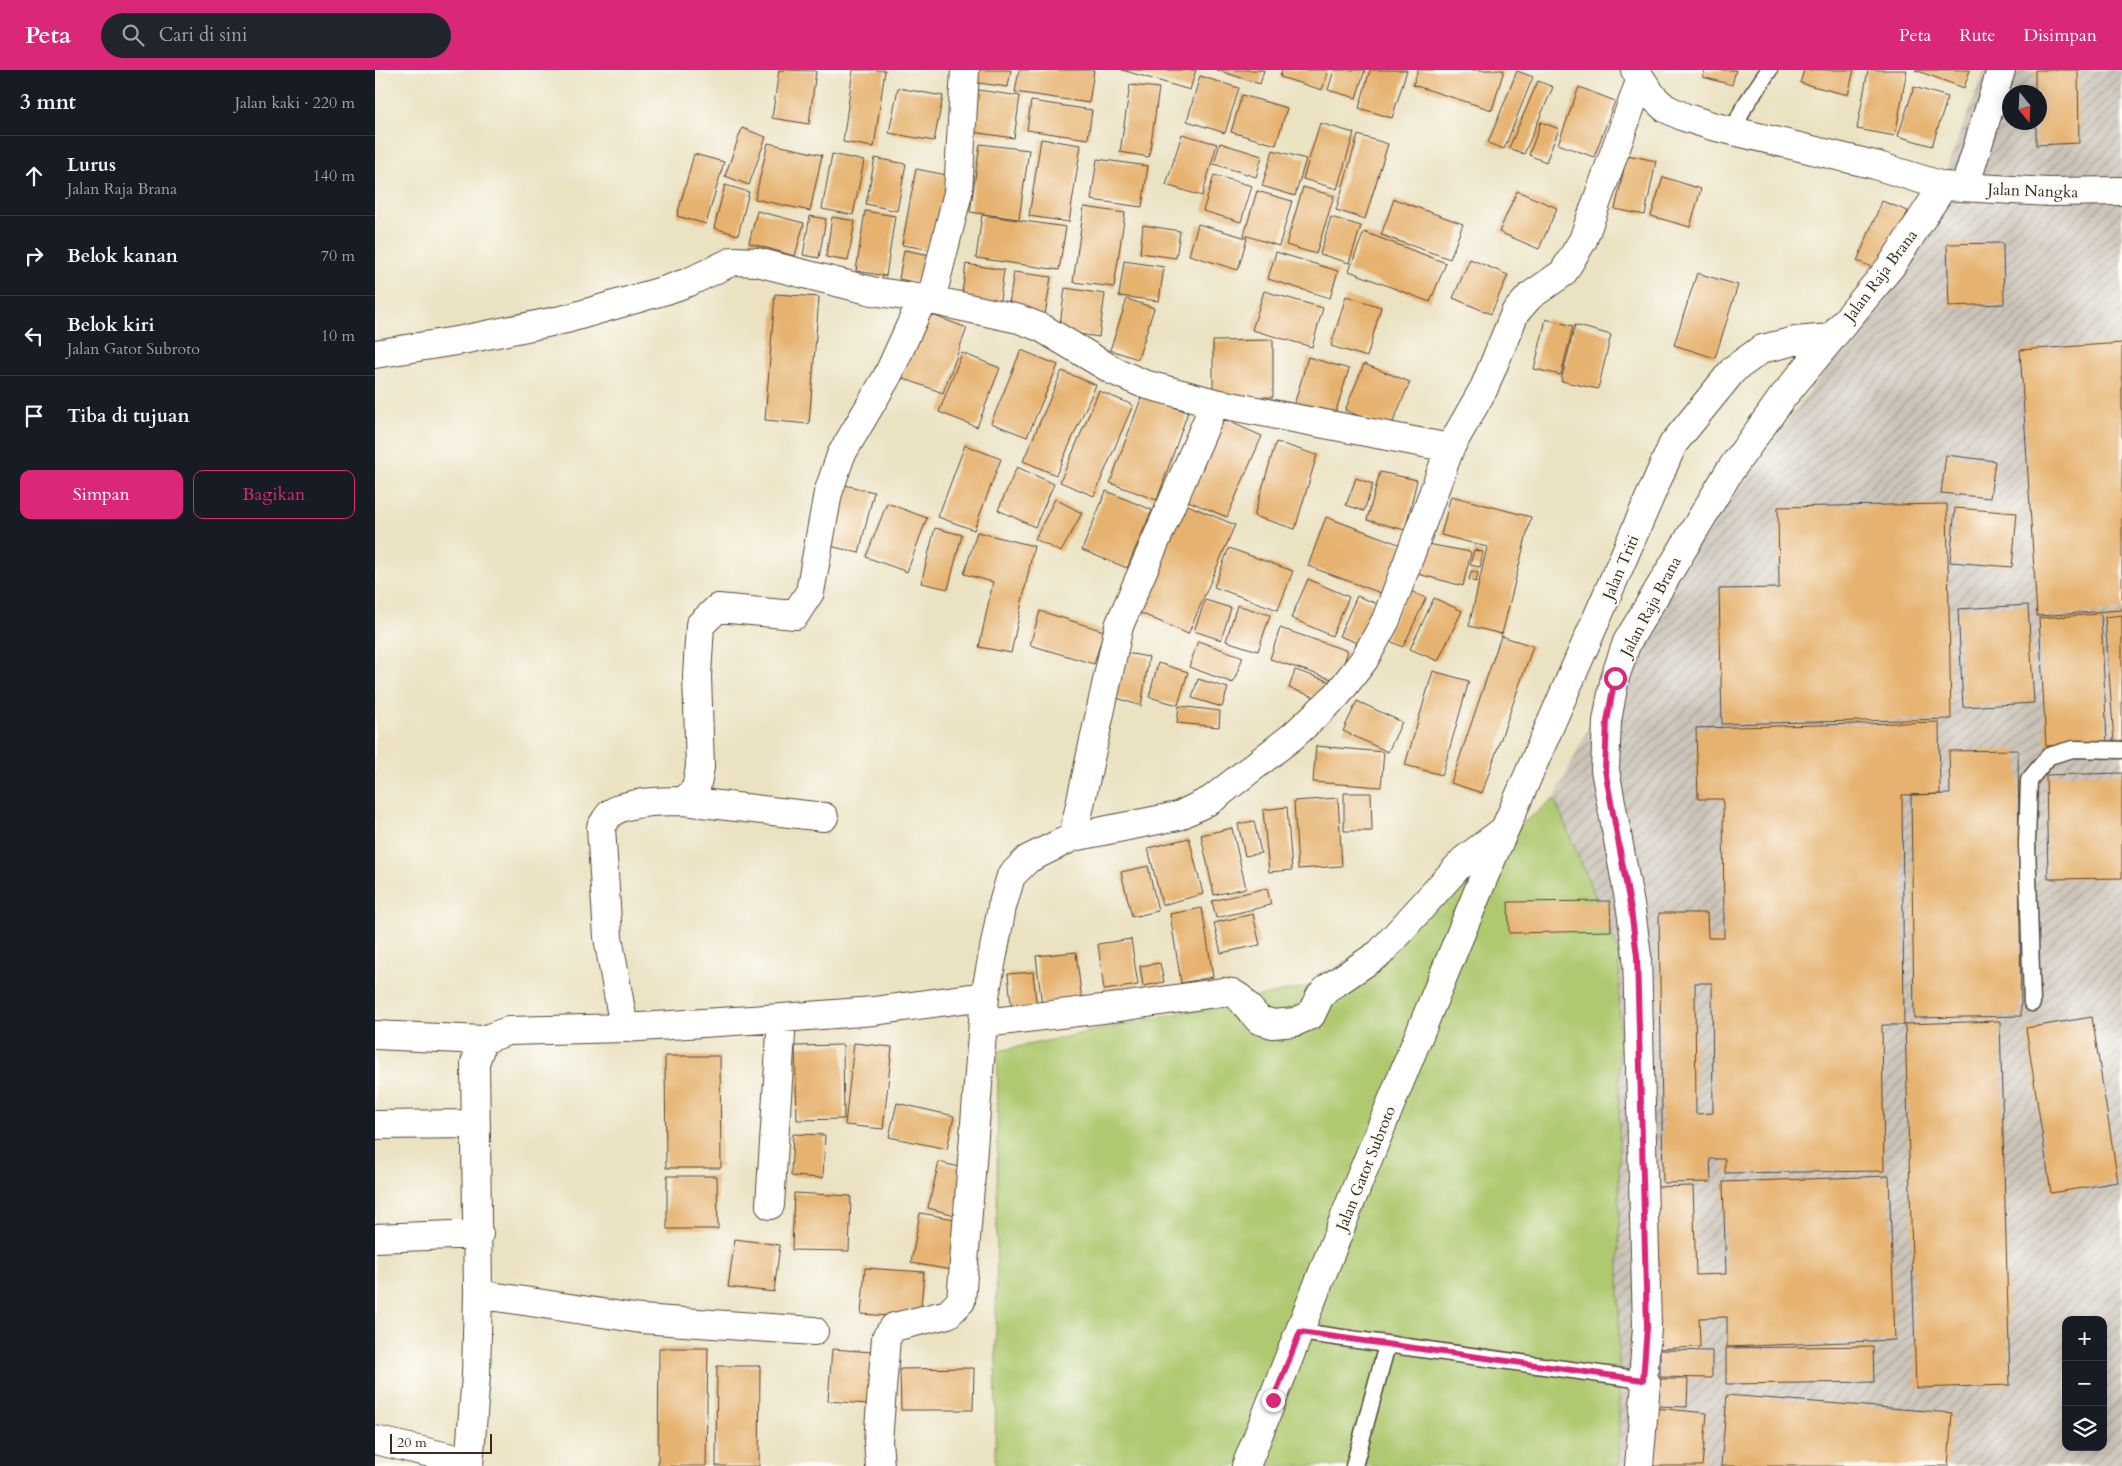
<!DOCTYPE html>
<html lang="id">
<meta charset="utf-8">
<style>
:root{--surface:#171b24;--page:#20242c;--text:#f1f3f6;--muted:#9ea1a6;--line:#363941;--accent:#db2777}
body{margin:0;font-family:Cardo,serif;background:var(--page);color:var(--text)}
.controls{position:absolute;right:15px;bottom:15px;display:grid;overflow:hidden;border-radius:10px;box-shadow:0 2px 12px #0003}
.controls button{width:45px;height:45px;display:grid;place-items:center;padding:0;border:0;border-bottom:1px solid var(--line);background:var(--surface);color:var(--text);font:25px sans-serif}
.compass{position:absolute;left:1627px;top:15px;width:45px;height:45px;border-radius:50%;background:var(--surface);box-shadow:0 2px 12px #0003;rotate:162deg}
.scale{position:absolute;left:15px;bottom:12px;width:102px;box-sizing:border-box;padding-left:5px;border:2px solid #3b2a1e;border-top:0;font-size:14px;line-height:18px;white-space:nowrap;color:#3b2a1e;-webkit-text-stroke:4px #fdfcf7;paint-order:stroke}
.stop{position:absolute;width:15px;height:15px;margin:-11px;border:4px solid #db2777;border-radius:50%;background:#fff}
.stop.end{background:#db2777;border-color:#fff;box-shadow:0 1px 5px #0008}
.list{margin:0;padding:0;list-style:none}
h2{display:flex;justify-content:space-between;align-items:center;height:65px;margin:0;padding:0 20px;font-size:21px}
h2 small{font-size:16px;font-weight:400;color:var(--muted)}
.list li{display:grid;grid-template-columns:32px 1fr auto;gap:15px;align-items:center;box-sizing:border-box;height:80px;padding:0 20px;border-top:1px solid var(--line)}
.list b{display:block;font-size:19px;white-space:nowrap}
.list p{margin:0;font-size:16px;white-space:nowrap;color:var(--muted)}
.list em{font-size:16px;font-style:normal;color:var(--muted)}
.actions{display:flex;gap:10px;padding:15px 20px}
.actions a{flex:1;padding:11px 0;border:1px solid var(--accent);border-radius:10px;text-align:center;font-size:18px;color:var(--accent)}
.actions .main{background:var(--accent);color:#fff}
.icon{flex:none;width:28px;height:28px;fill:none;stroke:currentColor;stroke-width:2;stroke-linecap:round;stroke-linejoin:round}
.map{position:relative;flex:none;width:1747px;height:1396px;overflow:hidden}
header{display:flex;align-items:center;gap:30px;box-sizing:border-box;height:70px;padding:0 25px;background:var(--accent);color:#fff}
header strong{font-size:24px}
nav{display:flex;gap:28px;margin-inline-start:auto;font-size:18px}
.search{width:350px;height:45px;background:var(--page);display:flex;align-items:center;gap:12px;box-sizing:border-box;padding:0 18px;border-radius:28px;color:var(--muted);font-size:19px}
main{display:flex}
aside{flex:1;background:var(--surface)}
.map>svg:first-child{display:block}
.industrial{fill:url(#industrial-furrows);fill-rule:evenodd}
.grass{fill:#aec96f;stroke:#747a46}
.building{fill:#e6b270;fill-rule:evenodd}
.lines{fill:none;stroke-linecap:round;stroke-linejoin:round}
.lane-casing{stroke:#554637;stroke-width:19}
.street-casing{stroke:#554637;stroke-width:30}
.secondary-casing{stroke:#554637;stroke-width:30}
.lane{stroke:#fff;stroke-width:16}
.street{stroke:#fff;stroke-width:28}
.secondary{stroke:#fff;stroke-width:28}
.route{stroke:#db2777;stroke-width:6}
.labels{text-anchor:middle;stroke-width:4.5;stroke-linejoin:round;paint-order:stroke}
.street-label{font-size:16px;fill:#3b2a1e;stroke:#fdfcf7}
</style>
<header>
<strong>Peta</strong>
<div class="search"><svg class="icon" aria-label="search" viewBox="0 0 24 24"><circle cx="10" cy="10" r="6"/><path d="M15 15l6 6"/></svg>Cari di sini</div>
<nav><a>Peta</a><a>Rute</a><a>Disimpan</a></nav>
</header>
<main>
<aside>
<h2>3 mnt<small>Jalan kaki · 220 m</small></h2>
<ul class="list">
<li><svg class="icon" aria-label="ahead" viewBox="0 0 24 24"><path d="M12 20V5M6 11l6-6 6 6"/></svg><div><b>Lurus</b><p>Jalan Raja Brana</p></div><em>140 m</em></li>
<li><svg class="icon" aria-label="right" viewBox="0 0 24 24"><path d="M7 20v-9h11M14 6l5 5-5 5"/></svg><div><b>Belok kanan</b></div><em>70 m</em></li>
<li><svg class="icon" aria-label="left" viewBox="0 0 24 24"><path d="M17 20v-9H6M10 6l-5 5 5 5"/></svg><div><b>Belok kiri</b><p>Jalan Gatot Subroto</p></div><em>10 m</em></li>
<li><svg class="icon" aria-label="arrive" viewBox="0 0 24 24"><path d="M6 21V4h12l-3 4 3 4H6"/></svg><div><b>Tiba di tujuan</b></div></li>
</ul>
<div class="actions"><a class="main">Simpan</a><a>Bagikan</a></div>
</aside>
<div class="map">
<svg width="1747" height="1396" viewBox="0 0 1747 1396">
<defs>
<pattern id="industrial-furrows" width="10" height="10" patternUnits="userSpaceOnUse" patternTransform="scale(1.25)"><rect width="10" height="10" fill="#cbc3b8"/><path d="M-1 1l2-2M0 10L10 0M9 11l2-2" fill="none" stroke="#a69f95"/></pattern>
</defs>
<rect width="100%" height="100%" fill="#fdfcf7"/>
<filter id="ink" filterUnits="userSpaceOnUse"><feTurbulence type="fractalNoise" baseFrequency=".02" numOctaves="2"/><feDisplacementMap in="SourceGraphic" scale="10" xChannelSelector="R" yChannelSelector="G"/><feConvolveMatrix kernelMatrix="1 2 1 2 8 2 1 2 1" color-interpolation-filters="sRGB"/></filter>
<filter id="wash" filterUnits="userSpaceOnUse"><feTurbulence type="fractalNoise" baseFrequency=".0096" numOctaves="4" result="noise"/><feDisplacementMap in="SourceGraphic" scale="20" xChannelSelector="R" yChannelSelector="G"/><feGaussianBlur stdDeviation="1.12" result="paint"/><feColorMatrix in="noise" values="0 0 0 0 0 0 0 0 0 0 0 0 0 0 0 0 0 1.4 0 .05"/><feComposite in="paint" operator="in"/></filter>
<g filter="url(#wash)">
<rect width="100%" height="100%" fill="#ebe2c2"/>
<path class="industrial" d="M1610,0H1747V1396H1244V882L1179,729L1261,559L1541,176ZM1634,22H1664V52H1634ZM1691,1250H1728V1377H1691Z"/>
<path class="grass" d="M1179,729L1244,882V1396H620L623,981L940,915Z"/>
<g id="blocks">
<path class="building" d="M404,0L441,1L434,54L397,48Z
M478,0H510L499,77L468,72Z
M598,0H636L633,17L596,12Z
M644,0H719L714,33L640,22Z
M747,0H821L815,20Z
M842,0H889L885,14Z
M907,0H953L947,20L905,7Z
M959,0H990L981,28L953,20Z
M995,0H1032L1017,48L984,38Z
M1043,0H1129L1117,40L1038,15Z
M1330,0H1361L1357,15L1328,7Z
M1429,0H1479L1473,25L1425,13Z
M1493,0H1532L1520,66L1482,59Z
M1540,0H1595L1589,18Z
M1660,0H1703L1704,73L1661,75V52H1664V22H1660Z
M1142,1L1158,7L1129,79L1113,73Z
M825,6L864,18L850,63L812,51Z
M1163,11L1178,17L1149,84L1134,78Z
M755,15L784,18L774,87L745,82Z
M1204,17L1240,31L1219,87L1183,74Z
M1539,17L1573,27L1557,76L1523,66Z
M523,18L568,26L559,71L514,63Z
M596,19L645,26L639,68L590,61Z
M867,25L912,38L901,75L856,62Z
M656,31L717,40L713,69L652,60Z
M1166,52L1184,59L1171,92L1154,85Z
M945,53L979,63L962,119L928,109Z
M367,58L391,67L374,115L350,106Z
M807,64L842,74L827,126L791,115Z
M983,65L1013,74L990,149L961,140Z
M666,69L706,75L694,152L654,146Z
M393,73L447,85L435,141L380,129Z
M845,73L887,86L881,107L839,94Z
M605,74L654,80L644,149L595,142Z
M898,80L931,89L920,126L887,116Z
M319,84L349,92L331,154L302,146Z
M457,84L489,91L478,145L447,139Z
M1252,85L1281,91L1270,145L1240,139Z
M500,88L531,94L522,141L491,134Z
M722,89L773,96L767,137L716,130Z
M541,99L577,106L564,181L527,175Z
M839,105L877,116L866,152L828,141Z
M1288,107L1326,119L1315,157L1276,146Z
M350,115L374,122L363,165L339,158Z
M928,117L959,126L941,184L911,175Z
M882,121L917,131L904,176L869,165Z
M1142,121L1182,138L1164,179L1124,162Z
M1019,129L1088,154L1075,189L1006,165Z
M1507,131L1533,141L1507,201L1482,191Z
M709,137L750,143L739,217L698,212Z
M382,141L429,153L420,186L374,173Z
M490,141L520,146L511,206L481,201Z
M607,145L691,157L684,200L601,188Z
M435,146L451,149L444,188L428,185Z
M457,147L480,151L473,191L451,187Z
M956,147L986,156L974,193L945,184Z
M823,154L872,168L863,200L814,185Z
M768,155L805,161L801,188L765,183Z
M989,162L1071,193L1055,232L974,201Z
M1628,173L1629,234L1574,236L1572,174Z
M529,180L561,186L555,215L524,209Z
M901,182L963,201L955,228L893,209Z
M1095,189L1133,205L1116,244L1078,228Z
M749,191L789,197L784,231L744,226Z
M591,194L629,200L624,237L586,231Z
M639,202L676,207L670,245L633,240Z
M1322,203L1363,215L1340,288L1299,275Z
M690,218L730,224L724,267L684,261Z
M889,221L948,238L937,277L877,260Z
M400,224L444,227L434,354L390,350Z
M971,226L1006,237L992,287L956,276Z
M752,229L779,238L763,289L735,280Z
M552,243L592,258L568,323L527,308Z
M1171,249L1198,256L1186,305L1159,299Z
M1200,255L1236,265L1223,319L1186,311Z
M898,270V327L838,328V271Z
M1747,273V540L1662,546L1645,280Z
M646,280L683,295L652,367L616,353Z
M587,283L625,298L602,357L564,342Z
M933,287L974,299L957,354L917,342Z
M989,294L1035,312L1015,359L970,340Z
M687,301L721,315L681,405L648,391Z
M724,321L758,335L719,426L685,412Z
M767,326L813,342L782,430L735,413Z
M848,349L887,366L852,447L813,431Z
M901,372L942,385L920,459L879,446Z
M590,375L626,389L599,460L563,447Z
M1571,385L1620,391L1615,428L1566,423Z
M642,397L679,414L660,457L623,440Z
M1005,402L1042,410L1030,460L992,450Z
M981,408L998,414L989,441L971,435Z
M461,413L499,422L484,483L447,474Z
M731,421L777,440L752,498L707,480Z
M1076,426L1156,447L1127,564L1094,556L1112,477L1066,465Z
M680,429L707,443L686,482L660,469Z
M512,433L552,448L532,502L491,487Z
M808,433L860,455L813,564L761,541Z
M1572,434L1576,649L1347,654L1344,519L1404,518L1403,437Z
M1580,438L1642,443L1637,497L1575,492Z
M951,447L1029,476L1011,525L933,496Z
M560,458L587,465L573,519L546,513Z
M602,462L659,476L636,583L604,577L618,512L589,504Z
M1052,474L1096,482L1088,516L1043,504Z
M854,478L918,501L903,540L839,517Z
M1099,480L1108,482L1105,497L1095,495Z
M1096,501L1103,503L1101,512L1094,510Z
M933,509L974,527L957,566L916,548Z
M1033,520L1051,528L1028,577L1010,569Z
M982,526L1005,535L988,575L964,566Z
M1059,528L1087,541L1063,591L1035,579Z
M830,530L856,538L846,570L819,561Z
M862,535L895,545L883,581L851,571Z
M1653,535L1659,633L1588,637L1583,539Z
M665,541L729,561L719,594L655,575Z
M1726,544L1732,672L1671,676L1664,548Z
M1747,545V671L1739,672L1730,547Z
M905,558L973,581L963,611L895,589Z
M1126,566L1158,576L1107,723L1076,713Z
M823,571L868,587L858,613L814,597Z
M745,582L774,587L766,636L736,626Z
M783,593L813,602L803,635L774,627Z
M920,600L956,612L949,630L914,618Z
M1058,601L1094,611L1067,705L1030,695Z
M823,609L853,618L847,637L817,628Z
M982,631L1027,652L1013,682L968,661Z
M804,636L845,641L844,657L802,653Z
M1564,652L1565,724L1527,725L1529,955H1507L1509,1101L1350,1103V1089H1335L1336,1112L1288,1113L1284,843H1332L1333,868H1349L1348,729H1323L1321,658ZM1320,913H1337L1338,1043L1321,1044Z
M941,676L1009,682L1006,717L938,712Z
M1643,680L1646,946L1539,948L1536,725L1575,724L1574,681Z
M1747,703V808L1673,809L1671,705Z
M969,723H996L997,761H969Z
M963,728L967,796L923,799L919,731Z
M912,737L917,800L894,802L888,740Z
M879,751L886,783L870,786L863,754Z
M857,758L871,818L839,825L826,765Z
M814,768L828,824L787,835L773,778Z
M773,796L783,841L757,847L746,802Z
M892,818L896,835L841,848L837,831Z
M1235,831L1236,861L1134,863L1133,832Z
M827,838L838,907L806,913L795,844Z
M878,844L885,875L846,883L839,853Z
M756,869L763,915L729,920L723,874Z
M701,882L707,931L667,936L661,886Z
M785,893L789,912L768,916L765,896Z
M658,902L662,941L637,943L633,904Z
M1717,947L1743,1112L1676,1123L1651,958Z
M1625,951L1635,1315L1541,1318L1530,954Z
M479,973L517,977L508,1059L470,1055Z
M468,975L469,1049L422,1050L420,976Z
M290,986H345L346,1098H291Z
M522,1033L579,1046L572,1079L514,1067Z
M418,1064L450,1065L448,1108L416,1106Z
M564,1092L592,1099L580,1145L553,1138Z
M292,1106H342L343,1159H292Z
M1514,1106L1520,1270L1352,1277V1247L1324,1248L1325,1277L1282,1279L1277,1117L1318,1116L1321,1205L1351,1204L1348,1112Z
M419,1123L476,1126L474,1181L417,1180Z
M545,1143L586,1150L577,1200L536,1193Z
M360,1169L405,1175L399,1222L353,1217Z
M490,1198L549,1202L545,1248L486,1244Z
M1498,1276L1499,1312L1351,1314V1278Z
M284,1278H333L331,1396H283Z
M457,1279L497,1282L493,1334L453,1331Z
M1285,1280L1337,1281V1308L1285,1307Z
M342,1296H385L384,1396H341Z
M599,1298L598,1340H526L525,1299Z
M1282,1309H1313L1312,1337L1281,1336Z
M1352,1325L1577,1343L1573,1396H1346Z
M1280,1338L1332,1343L1327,1396H1276Z"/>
</g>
</g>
<g filter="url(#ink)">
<use href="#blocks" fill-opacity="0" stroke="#554637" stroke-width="1"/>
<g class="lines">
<g class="lane-casing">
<path id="lane" d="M1358,61L1369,37L1394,0
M1657,933L1652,773L1654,710L1674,686L1698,679L1747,680
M925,1262L1268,1310
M979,1396L1012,1275"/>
</g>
<g class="street-casing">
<path id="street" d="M1590,117L1626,0
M556,230L583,123L590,0
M0,284L87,270L191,249L291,220L314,212L358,191L382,192L497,221L556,230L644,249L667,258L739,301L769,314L840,333L1075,378
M309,731L449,747
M698,767L744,556L840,333
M609,953L745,937L848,922L857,923L865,928L884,950L898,954L920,952L936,945L945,926L953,918L1005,883L1089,790L1129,760
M249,958L233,867L226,757C229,753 232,747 235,744C250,731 291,731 309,731L321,719L325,697L322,606L325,555L343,538L420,545L435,522L453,423L466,385L513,305L547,230
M0,965L108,970L133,961L249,958L407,948L499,941L610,926
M0,1055L101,1054
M395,1135L407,948
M0,1168L104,1164
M103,1224L266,1249L439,1261
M0,1370L94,1392
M94,1396L101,1305L103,1224L100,993L108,970
M505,1396L503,1371L511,1268L519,1257L573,1244L586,1231L610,926L627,837L636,806L653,789L698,767L803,746L836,730L918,666L962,625L989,590L1011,550L1075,378L1109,318L1140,243L1155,226L1188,203L1208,170L1265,11
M871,1396L984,1111L1111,802L1298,374L1359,299L1387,279L1420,271L1455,268
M1264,1396L1271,1313L1268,1310L1272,1257L1262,886L1256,840L1230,700L1232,651L1240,607L1252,572L1354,402L1407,328L1516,196L1568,116"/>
</g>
<g class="secondary-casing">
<path id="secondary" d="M1260,0L1278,27L1290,38L1309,47L1337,56L1500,95L1568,116L1673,122L1747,121"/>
</g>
<use href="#lane" class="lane"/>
<use href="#street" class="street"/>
<use href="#secondary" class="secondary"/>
</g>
</g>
<g class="lines" filter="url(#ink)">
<path class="route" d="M898,1330L925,1262L1268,1310L1272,1257L1262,886L1256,840L1230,700L1232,651L1240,608"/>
</g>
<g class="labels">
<g class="street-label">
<text transform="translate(1658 120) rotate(2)" y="6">Jalan Nangka</text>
<text transform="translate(1505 205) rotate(-53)" y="6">Jalan Raja Brana</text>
<text transform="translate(1245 497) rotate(-67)" y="6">Jalan Triti</text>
<text transform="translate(1275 536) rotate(-62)" y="6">Jalan Raja Brana</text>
<text transform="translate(990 1098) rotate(-68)" y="6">Jalan Gatot Subroto</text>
</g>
</g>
</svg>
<div class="controls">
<button>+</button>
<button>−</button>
<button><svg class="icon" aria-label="layers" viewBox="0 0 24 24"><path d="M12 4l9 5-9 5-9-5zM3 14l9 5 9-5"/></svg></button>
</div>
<svg class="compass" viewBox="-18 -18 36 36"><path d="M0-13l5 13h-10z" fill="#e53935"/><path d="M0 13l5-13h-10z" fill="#9ea1a6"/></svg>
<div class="scale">20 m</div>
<div class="stop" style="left:1240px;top:608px"></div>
<div class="stop end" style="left:898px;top:1330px"></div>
</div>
</main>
